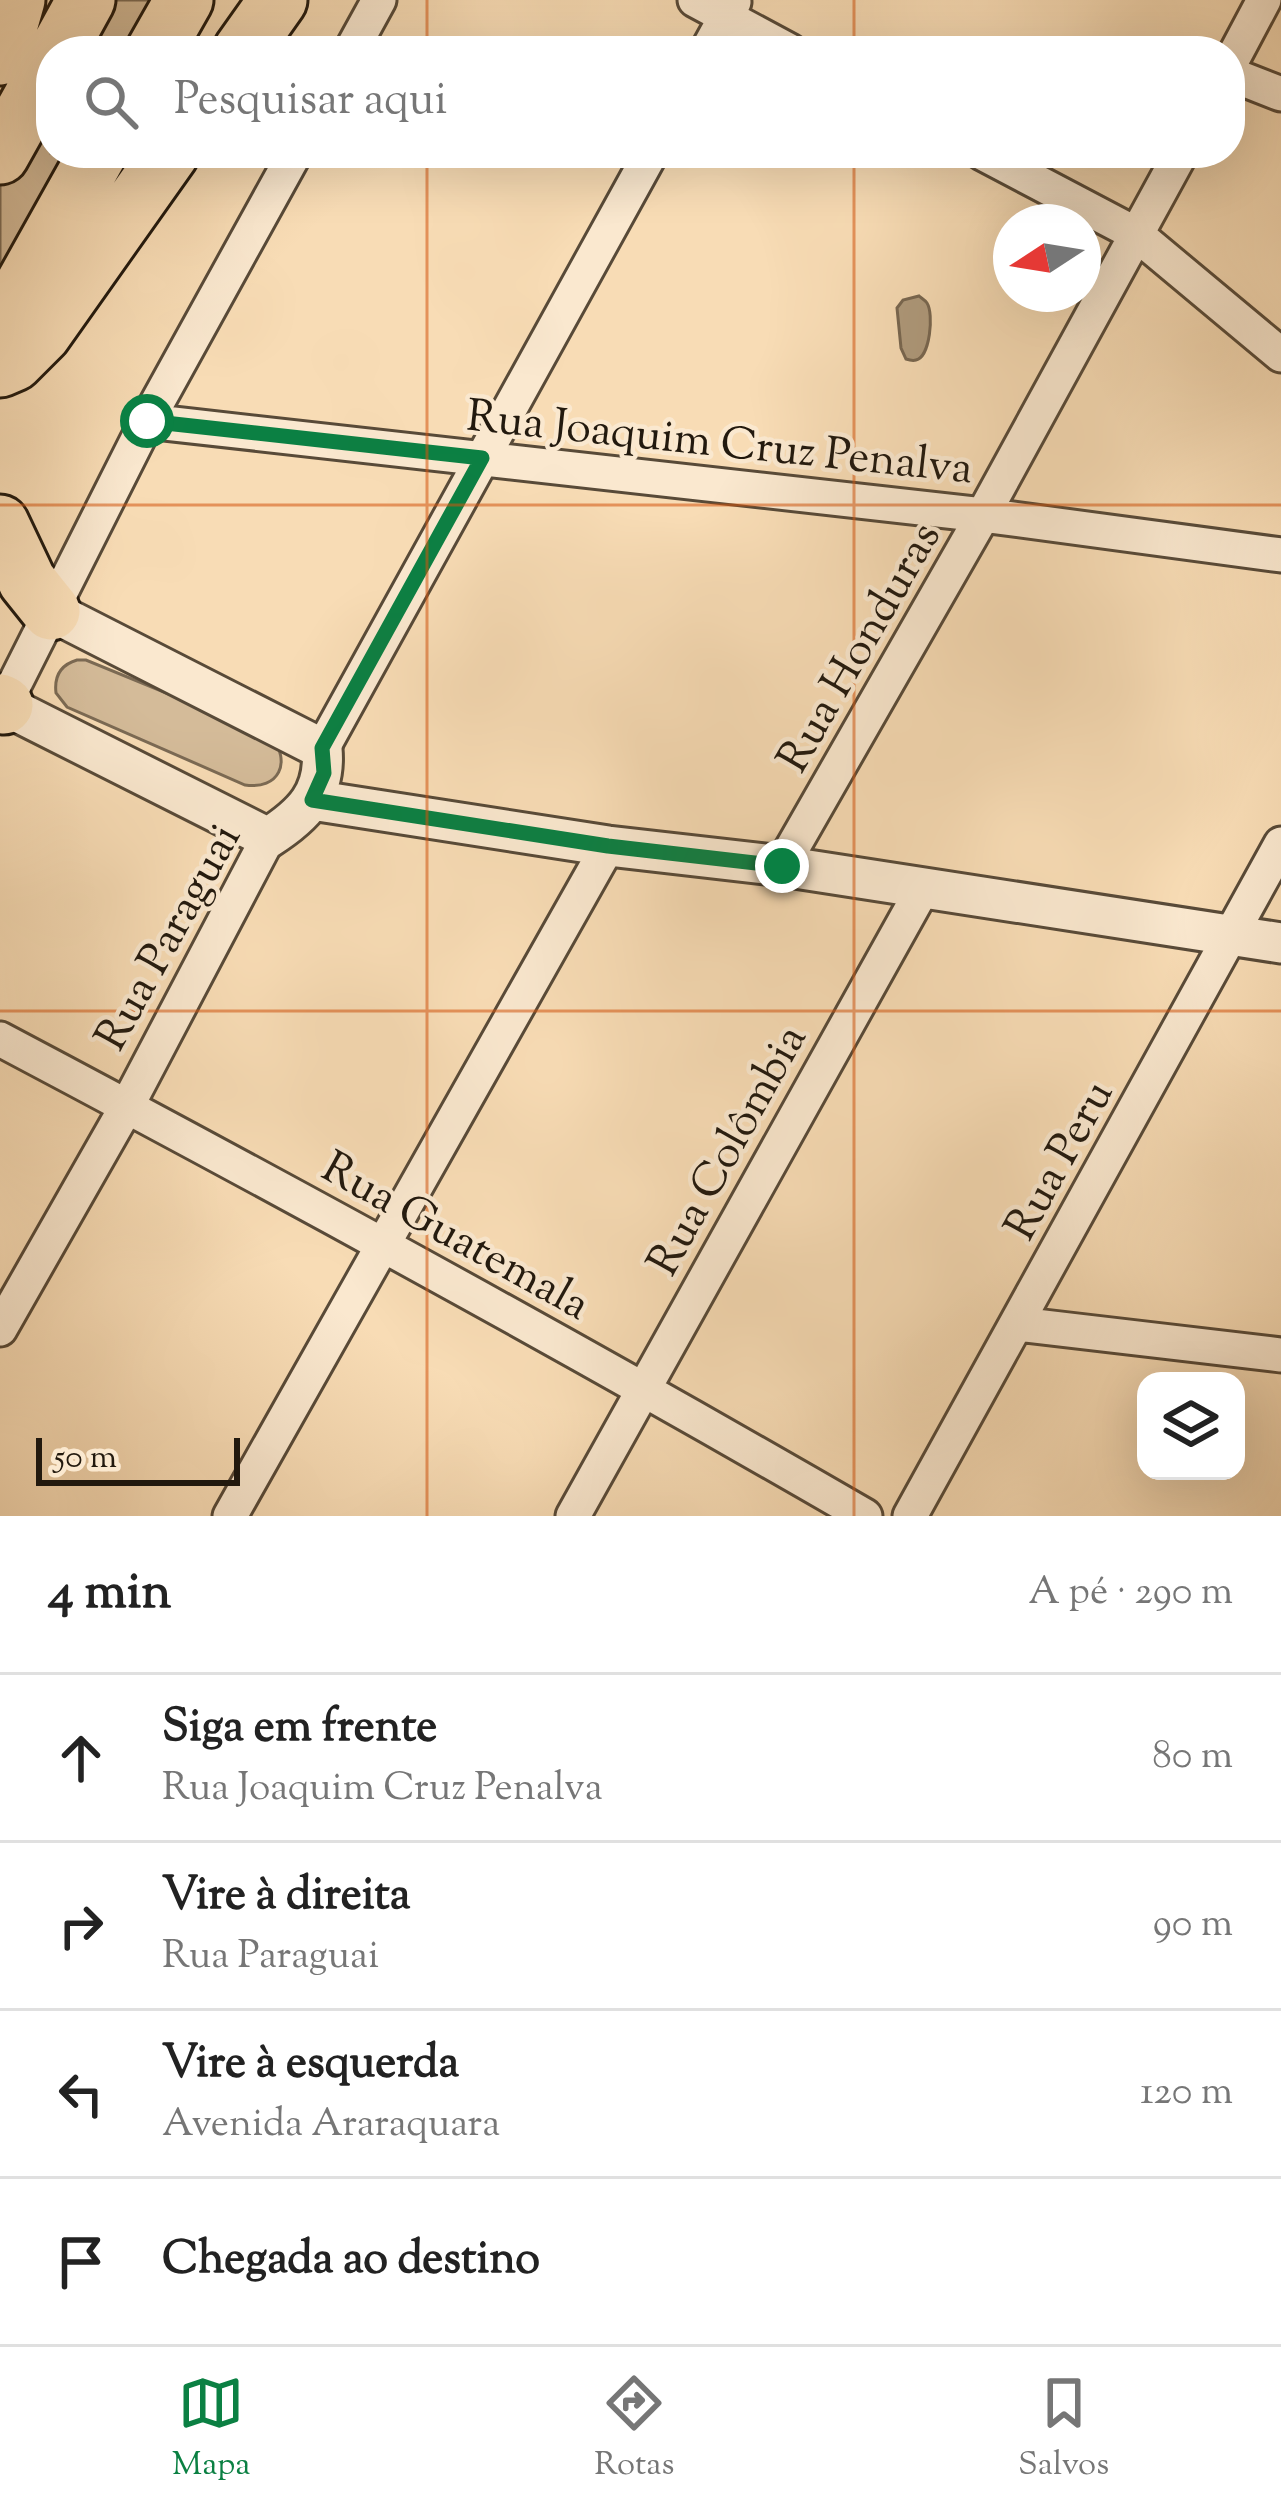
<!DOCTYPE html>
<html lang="pt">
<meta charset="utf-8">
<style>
:root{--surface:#fff;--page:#f2f2f2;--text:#222;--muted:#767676;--line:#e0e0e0;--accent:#0b8043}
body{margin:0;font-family:"Sorts Mill Goudy",serif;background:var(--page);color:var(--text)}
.controls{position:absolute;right:36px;bottom:36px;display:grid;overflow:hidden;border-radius:24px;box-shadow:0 12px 48px #0002}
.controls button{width:108px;height:108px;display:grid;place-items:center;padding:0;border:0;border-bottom:3px solid var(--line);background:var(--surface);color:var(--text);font:60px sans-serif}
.compass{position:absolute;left:993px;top:204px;width:108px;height:108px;border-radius:50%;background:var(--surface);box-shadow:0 12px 48px #0002;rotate:258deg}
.scale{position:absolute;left:36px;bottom:30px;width:204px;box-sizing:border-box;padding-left:12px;border:6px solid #22190e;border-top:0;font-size:33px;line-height:42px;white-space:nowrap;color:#22190e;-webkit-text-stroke:9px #fae8cf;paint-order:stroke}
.stop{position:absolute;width:36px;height:36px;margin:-27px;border:9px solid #0b8043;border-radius:50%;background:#fff}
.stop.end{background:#0b8043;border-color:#fff;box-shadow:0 3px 12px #0008}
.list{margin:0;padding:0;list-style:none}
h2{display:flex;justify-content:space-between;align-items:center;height:156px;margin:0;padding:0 48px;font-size:51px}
h2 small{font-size:39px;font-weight:400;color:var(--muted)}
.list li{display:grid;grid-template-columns:78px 1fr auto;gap:36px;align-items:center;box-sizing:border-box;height:168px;padding:0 48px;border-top:3px solid var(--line)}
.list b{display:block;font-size:45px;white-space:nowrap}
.list p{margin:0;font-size:39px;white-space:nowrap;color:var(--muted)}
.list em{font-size:39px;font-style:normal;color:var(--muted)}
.icon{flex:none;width:66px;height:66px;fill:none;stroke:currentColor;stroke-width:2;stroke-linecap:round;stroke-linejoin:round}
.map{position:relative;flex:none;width:1281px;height:1516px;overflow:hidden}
.search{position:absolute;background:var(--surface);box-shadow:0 12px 48px #0002;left:36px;right:36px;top:36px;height:132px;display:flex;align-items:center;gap:30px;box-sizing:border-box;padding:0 42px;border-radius:48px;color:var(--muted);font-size:45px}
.sheet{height:828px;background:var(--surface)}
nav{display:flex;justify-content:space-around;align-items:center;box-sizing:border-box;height:168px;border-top:3px solid var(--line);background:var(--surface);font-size:33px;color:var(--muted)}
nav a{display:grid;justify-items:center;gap:6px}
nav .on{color:var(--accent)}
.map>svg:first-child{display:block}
.green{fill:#d4bb99;stroke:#7b6a54;stroke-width:3}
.water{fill:#af9a7c;stroke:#776650;stroke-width:3}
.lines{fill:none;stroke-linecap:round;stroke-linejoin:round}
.minor-casing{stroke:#584a38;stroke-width:39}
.tertiary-casing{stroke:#584a38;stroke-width:45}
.motorway-casing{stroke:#22190e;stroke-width:63}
.minor{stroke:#fae8cf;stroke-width:33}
.tertiary{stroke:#fae8cf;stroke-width:39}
.motorway{stroke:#f8dcb5;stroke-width:57}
.route{stroke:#0b8043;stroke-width:15}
.grid{fill:none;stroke:#d4530c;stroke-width:3;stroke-opacity:0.55}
.labels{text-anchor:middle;stroke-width:9;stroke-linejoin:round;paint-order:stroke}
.street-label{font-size:45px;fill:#22190e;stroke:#fae8cf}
</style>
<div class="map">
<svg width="1281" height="1516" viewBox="0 0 1281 1516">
<rect width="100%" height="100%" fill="#f8dcb5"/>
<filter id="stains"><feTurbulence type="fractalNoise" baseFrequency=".00167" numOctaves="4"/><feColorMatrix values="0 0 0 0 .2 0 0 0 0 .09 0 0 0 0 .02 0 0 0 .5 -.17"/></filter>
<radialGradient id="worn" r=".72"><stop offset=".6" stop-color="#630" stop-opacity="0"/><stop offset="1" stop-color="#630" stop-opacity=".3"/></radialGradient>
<path class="green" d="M100,0H162L134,51H71Z
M51,88V153H78L0,296V184Z
M77,660H86L271,736C292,762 279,790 245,785L67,707L56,693C54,676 60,665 77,660Z"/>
<path class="water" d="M919,296C921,298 925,300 927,303C934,314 930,357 916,360C913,361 909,360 906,359L901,348L897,308L903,300Z"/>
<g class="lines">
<g class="minor-casing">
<path id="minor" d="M695,0L790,51
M351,51L379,0
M707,51L734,2
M1230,64L1264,0
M1230,74L1281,94
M982,153L1136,234L1281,355
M147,421L983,515L1281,555
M0,713L147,421L295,153
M322,749L651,153
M782,866L983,515L1181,153
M0,1039C291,1193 580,1351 865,1516
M1018,1324L1281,1355
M0,1329L127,1106L268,838
M230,1516L608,846
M573,1516L922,890
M910,1516L1281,844"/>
</g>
<g class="tertiary-casing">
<path id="tertiary" d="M4,705L268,838C304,815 326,793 322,749L51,611
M312,800L608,846L782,866L1281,943"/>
</g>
<g class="motorway-casing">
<path id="motorway" d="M58,51L86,0
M155,51L184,0
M242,51L278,0
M0,56L16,0
M0,155L51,64
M0,328L98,153
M0,368L14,362L42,334L170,153
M0,524L27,581L51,611
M0,703L4,705"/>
</g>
<use href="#minor" class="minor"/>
<use href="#tertiary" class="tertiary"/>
<use href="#motorway" class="motorway"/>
</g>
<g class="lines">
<path class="route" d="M147,421L482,458L322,748L324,773L312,800L608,846L782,866"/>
</g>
<path class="grid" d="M427,0V51M854,0V51M427,153V1516M854,153V1516M0,505H1281M0,1011H1281"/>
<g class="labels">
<g class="street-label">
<text transform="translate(720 440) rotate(6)" y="16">Rua Joaquim Cruz Penalva</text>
<text transform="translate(857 646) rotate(-60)" y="16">Rua Honduras</text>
<text transform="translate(166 936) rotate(-61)" y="16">Rua Paraguai</text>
<text transform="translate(725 1149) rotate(-61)" y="16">Rua Colômbia</text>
<text transform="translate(1057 1159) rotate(-61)" y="16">Rua Peru</text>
<text transform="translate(457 1234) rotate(29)" y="16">Rua Guatemala</text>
</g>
</g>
<rect width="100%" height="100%" filter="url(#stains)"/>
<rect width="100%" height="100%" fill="url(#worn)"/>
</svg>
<div class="controls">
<button><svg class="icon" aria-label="layers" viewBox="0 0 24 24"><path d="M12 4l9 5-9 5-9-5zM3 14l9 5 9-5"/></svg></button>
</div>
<svg class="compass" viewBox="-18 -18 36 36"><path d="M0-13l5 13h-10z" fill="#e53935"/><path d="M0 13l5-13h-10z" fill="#767676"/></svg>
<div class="scale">50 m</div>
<div class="stop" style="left:147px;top:421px"></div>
<div class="stop end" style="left:782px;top:866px"></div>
<div class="search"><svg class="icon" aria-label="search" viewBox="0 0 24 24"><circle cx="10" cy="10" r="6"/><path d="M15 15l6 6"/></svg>Pesquisar aqui</div>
</div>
<section class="sheet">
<h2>4 min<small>A pé · 290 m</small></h2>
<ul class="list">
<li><svg class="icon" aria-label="ahead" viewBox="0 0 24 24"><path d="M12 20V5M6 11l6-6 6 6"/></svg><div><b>Siga em frente</b><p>Rua Joaquim Cruz Penalva</p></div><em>80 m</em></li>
<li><svg class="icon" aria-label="right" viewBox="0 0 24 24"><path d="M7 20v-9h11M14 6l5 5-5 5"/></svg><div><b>Vire à direita</b><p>Rua Paraguai</p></div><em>90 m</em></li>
<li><svg class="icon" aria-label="left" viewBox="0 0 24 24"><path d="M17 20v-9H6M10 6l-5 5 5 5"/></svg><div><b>Vire à esquerda</b><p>Avenida Araraquara</p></div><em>120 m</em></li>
<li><svg class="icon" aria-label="arrive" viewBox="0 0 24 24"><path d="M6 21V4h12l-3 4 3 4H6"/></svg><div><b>Chegada ao destino</b></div></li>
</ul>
</section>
<nav>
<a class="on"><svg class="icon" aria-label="map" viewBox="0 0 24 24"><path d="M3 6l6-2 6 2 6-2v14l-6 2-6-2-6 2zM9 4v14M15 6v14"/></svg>Mapa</a>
<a><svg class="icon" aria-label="directions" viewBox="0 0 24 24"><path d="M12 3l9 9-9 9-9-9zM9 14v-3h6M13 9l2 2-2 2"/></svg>Rotas</a>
<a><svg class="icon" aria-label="saved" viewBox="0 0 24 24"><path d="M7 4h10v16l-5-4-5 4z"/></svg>Salvos</a>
</nav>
